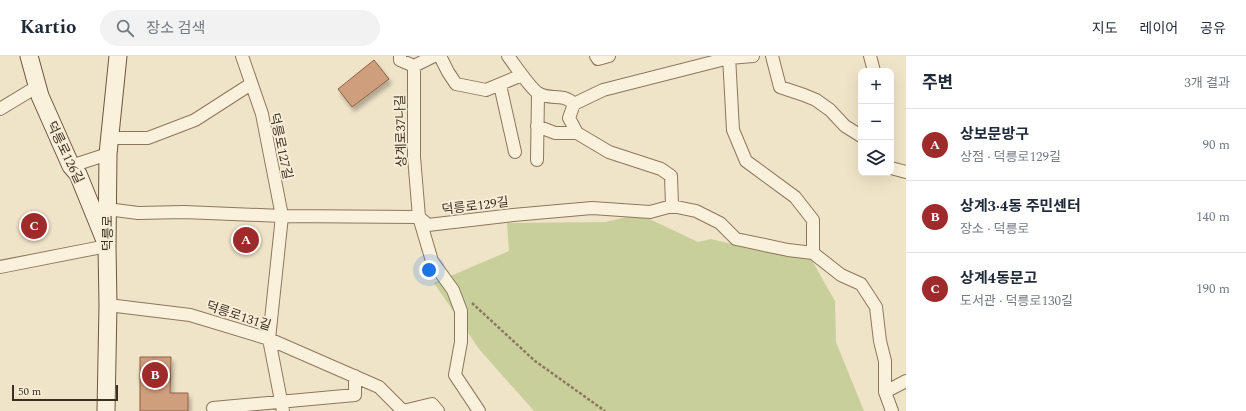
<!DOCTYPE html>
<html lang="ko">
<meta charset="utf-8">
<style>
:root{--surface:#fff;--page:#f2f2f3;--text:#1f2937;--muted:#747a83;--line:#e0e1e3;--accent:#9e2a2b}
body{margin:0;font-family:Spectral,"Noto Sans KR",serif;background:var(--page);color:var(--text)}
.controls{position:absolute;right:12px;top:12px;display:grid;overflow:hidden;border-radius:8px;box-shadow:0 4px 16px #0002}
.controls button{width:36px;height:36px;display:grid;place-items:center;padding:0;border:0;border-bottom:1px solid var(--line);background:var(--surface);color:var(--text);font:20px sans-serif}
.scale{position:absolute;left:12px;bottom:10px;width:106px;box-sizing:border-box;padding-left:4px;border:2px solid #3d2e20;border-top:0;font-size:11px;line-height:14px;white-space:nowrap;color:#3d2e20;-webkit-text-stroke:3px #f7eed8;paint-order:stroke}
.you{position:absolute;left:429px;top:214px;width:14px;height:14px;margin:-10px;border:3px solid #fff;border-radius:50%;background:#1a73e8;box-shadow:0 0 0 6px #1a73e833}
.badge{display:grid;place-items:center;width:26px;height:26px;border-radius:50%;background:var(--accent);color:#fff;font-size:13px;font-weight:700}
.pin{position:absolute;translate:-50% -50%;border:2px solid #fff;box-shadow:0 1px 4px #0006}
.list{margin:0;padding:0;list-style:none}
h2{display:flex;justify-content:space-between;align-items:center;height:52px;margin:0;padding:0 16px;font-size:17px}
h2 small{font-size:13px;font-weight:400;color:var(--muted)}
.list li{display:grid;grid-template-columns:26px 1fr auto;gap:12px;align-items:center;box-sizing:border-box;height:72px;padding:0 16px;border-top:1px solid var(--line)}
.list b{display:block;font-size:15px;white-space:nowrap}
.list p{margin:0;font-size:13px;white-space:nowrap;color:var(--muted)}
.list em{font-size:13px;font-style:normal;color:var(--muted)}
.icon{flex:none;width:22px;height:22px;fill:none;stroke:currentColor;stroke-width:2;stroke-linecap:round;stroke-linejoin:round}
.map{position:relative;flex:none;width:906px;height:355px;overflow:hidden}
header{display:flex;align-items:center;gap:24px;box-sizing:border-box;height:56px;padding:0 20px;background:var(--surface);border-bottom:1px solid var(--line)}
header strong{font-size:19px}
nav{display:flex;gap:22px;margin-inline-start:auto;font-size:14px}
.search{width:280px;height:36px;background:var(--page);display:flex;align-items:center;gap:10px;box-sizing:border-box;padding:0 14px;border-radius:22px;color:var(--muted);font-size:15px}
main{display:flex}
aside{flex:1;background:var(--surface)}
.map>svg:first-child{display:block}
.green{fill:#c9cf9b}
.building{fill:#cf9f7d;stroke:#8d5f41;filter:url(#shadow)}
.lines{fill:none;stroke-linecap:round;stroke-linejoin:round}
.street-casing{stroke:#8d765c;stroke-width:14}
.secondary-casing{stroke:#6f573f;stroke-width:19}
.path{stroke:#8d765c;stroke-width:2.5;stroke-dasharray:3 2;stroke-linecap:butt}
.street{stroke:#faf1dc;stroke-width:12}
.secondary{stroke:#faf1dc;stroke-width:17}
.labels{text-anchor:middle;stroke-width:3.5;stroke-linejoin:round;paint-order:stroke}
.street-label{font-size:13px;fill:#3d2e20;stroke:#f7eed8}
</style>
<header>
<strong>Kartio</strong>
<div class="search"><svg class="icon" aria-label="search" viewBox="0 0 24 24"><circle cx="10" cy="10" r="6"/><path d="M15 15l6 6"/></svg>장소 검색</div>
<nav><a>지도</a><a>레이어</a><a>공유</a></nav>
</header>
<main>
<div class="map">
<svg width="906" height="355" viewBox="0 0 906 355">
<defs>
<filter id="shadow"><feDropShadow dx="2.5" dy="4.5" stdDeviation="2" flood-color="#0004"/></filter>
</defs>
<rect width="100%" height="100%" fill="#f0e4c8"/>
<path class="green" d="M639,158L698,186L711,183L753,193L810,201L835,245L836,286L864,355H534L479,293L434,227L509,195L507,167L606,166Z"/>
<path class="building" d="M374,4L389,23L352,51L338,33Z
M140,301H171L170,337H188V355H140Z"/>
<g class="lines">
<g class="street-casing">
<path id="street" d="M242,0L262,58L282,160L269,283L283,355
M400,0V4L414,10
M440,0L448,16L456,28L486,34L522,19
M508,0C514,8 531,33 538,37C551,45 562,36 574,48L603,34L729,2L753,0
M596,0L598,3L609,0
M729,0L733,74L746,105L795,141L813,164V197
M772,0L780,31L804,39L816,44L830,54L845,70L861,80
M870,0L874,15
M414,10V101L419,161L432,205L453,234L461,255V286L455,319L479,355
M414,10L434,0
M500,29L515,96
M574,48L569,62L577,77L609,96L661,113L671,120L672,150
M0,53L38,30
M537,70L555,77H577
M110,82H148L195,64L251,28
M537,104L538,37
M71,110L108,98
M891,112L906,116
M107,153L138,157L184,156L282,160L419,161L428,169L513,159L592,152L650,156L672,150L696,155L720,167L736,183L788,194L813,197L841,219L861,228L876,251L880,285L885,305V336L892,355
M0,211L107,190
M108,249L190,259L269,283L379,331L403,355
M885,336L906,325
M213,352L355,339V320
M403,355L432,348L438,355"/>
</g>
<g class="secondary-casing">
<path id="secondary" d="M29,0L40,40L71,110L78,118L104,182
M106,355L108,249L107,190L108,98L118,0"/>
</g>
<path class="path" d="M472,247L535,305L605,355"/>
<use href="#street" class="street"/>
<use href="#secondary" class="secondary"/>
</g>
<g class="labels">
<g class="street-label">
<text transform="translate(400 75) rotate(-91)" y="5">상계로37나길</text>
<text transform="translate(282 90) rotate(78)" y="5">덕릉로127길</text>
<text transform="translate(66 96) rotate(64)" y="5">덕릉로126길</text>
<text transform="translate(475 149) rotate(-7)" y="5">덕릉로129길</text>
<text transform="translate(107 177) rotate(-90)" y="5">덕릉로</text>
<text transform="translate(239 259) rotate(18)" y="5">덕릉로131길</text>
</g>
</g>
</svg>
<div class="controls">
<button>+</button>
<button>−</button>
<button><svg class="icon" aria-label="layers" viewBox="0 0 24 24"><path d="M12 4l9 5-9 5-9-5zM3 14l9 5 9-5"/></svg></button>
</div>
<div class="scale">50 m</div>
<div class="you"></div>
<div class="pin badge" style="left:246px;top:184px">A</div>
<div class="pin badge" style="left:155px;top:319px">B</div>
<div class="pin badge" style="left:34px;top:170px">C</div>
</div>
<aside>
<h2>주변<small>3개 결과</small></h2>
<ul class="list">
<li><span class="badge">A</span><div><b>상보문방구</b><p>상점 · 덕릉로129길</p></div><em>90 m</em></li>
<li><span class="badge">B</span><div><b>상계3·4동 주민센터</b><p>장소 · 덕릉로</p></div><em>140 m</em></li>
<li><span class="badge">C</span><div><b>상계4동문고</b><p>도서관 · 덕릉로130길</p></div><em>190 m</em></li>
</ul>
</aside>
</main>
